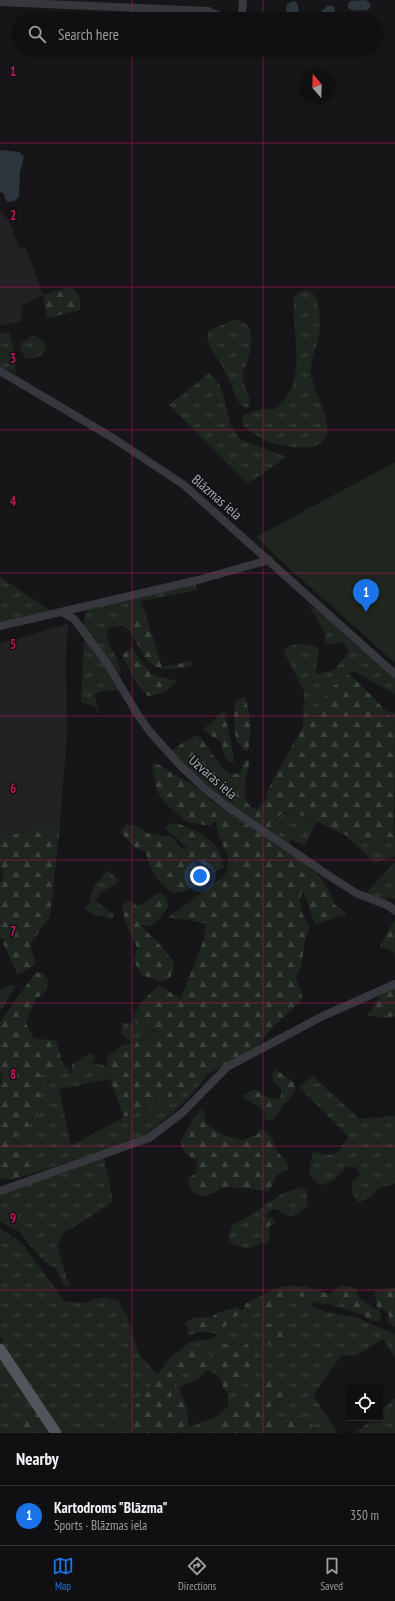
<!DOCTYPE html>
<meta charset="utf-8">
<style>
:root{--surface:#101012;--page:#19191b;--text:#f1f3f6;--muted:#9c9d9f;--line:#303032;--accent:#1a73e8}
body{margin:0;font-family:"PT Sans Narrow",sans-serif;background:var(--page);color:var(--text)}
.controls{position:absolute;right:12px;bottom:12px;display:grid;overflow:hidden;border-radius:0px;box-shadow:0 1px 3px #0004}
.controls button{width:36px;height:36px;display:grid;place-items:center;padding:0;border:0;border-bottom:1px solid var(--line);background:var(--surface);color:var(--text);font:20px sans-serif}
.compass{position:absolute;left:299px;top:68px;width:36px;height:36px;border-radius:50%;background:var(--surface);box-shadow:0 1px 3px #0004;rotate:341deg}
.you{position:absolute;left:200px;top:876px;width:14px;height:14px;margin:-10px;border:3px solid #fff;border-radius:50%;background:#1a73e8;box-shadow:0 0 0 6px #1a73e833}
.badge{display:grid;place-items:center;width:26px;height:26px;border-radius:50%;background:var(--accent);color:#fff;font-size:13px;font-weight:700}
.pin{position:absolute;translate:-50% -33px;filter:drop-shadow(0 1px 2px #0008)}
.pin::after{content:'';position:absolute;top:21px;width:14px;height:12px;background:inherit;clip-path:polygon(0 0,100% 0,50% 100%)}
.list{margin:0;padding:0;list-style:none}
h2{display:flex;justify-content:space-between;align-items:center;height:52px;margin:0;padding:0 16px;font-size:17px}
h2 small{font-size:13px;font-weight:400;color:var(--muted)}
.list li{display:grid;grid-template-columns:26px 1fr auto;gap:12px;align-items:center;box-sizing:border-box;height:60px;padding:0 16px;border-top:1px solid var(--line)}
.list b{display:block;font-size:15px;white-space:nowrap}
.list p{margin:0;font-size:13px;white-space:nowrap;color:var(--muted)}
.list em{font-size:13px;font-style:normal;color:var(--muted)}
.icon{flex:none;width:22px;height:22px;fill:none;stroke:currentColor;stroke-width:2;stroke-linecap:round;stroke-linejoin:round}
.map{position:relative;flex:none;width:395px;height:1433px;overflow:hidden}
.search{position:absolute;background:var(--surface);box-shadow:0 1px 3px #0004;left:12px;right:12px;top:12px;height:44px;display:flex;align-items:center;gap:10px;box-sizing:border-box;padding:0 14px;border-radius:22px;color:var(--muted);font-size:15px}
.sheet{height:112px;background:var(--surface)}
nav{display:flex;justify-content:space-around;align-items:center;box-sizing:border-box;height:56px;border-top:1px solid var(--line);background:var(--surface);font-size:11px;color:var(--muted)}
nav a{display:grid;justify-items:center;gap:2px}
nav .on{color:var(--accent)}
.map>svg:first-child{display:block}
.built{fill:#222225}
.grass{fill:url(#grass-tufts)}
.forest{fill:url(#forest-firs)}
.green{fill:#1e261f}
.water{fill:#2c353c}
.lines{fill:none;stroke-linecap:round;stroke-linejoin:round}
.minor{stroke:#37383d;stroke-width:8}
.major{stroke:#53555c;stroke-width:11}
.grid{fill:none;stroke:#c2185b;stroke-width:1;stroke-opacity:0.55}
.labels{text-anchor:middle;stroke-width:3;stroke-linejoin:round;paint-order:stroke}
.street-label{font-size:14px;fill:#a8adb8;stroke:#111113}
.grid-label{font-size:13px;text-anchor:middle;font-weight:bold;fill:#c2185b;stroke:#111113;stroke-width:3;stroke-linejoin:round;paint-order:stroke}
</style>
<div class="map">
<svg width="395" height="1433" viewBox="0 0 395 1433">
<defs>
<pattern id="grass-tufts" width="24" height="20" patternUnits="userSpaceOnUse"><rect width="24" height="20" fill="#1e261f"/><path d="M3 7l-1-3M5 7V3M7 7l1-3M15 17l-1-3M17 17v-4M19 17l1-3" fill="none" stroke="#3c433d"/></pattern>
<pattern id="forest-firs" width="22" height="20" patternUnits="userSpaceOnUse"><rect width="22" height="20" fill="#1e261f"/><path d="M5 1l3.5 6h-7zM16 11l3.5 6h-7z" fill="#3c433d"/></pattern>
</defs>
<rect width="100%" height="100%" fill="#161618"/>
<path class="built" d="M0,210L9,221L19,247L26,248L43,295L22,306L21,321L0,326Z
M68,624L66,657L67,736L60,825L0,837V643Z"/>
<path class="grass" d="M309,290C316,295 318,302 319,311C320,319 320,327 319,335C317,348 310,360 311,373C313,393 338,426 322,442C312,452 282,446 269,442C260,439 251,431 243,426V415C251,413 258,409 267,409C270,409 272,410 275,408C310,385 291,331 294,297L301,291Z
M234,320C256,320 253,344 248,359C247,364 243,369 243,374C242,386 252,397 250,407L245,408L238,401L225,371L209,345L207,336L208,331Z
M9,332L15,352L16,374L0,366V334Z
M33,335L43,340L46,350C40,357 33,360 25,358L20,348L21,342Z
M209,373L218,383L222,391L231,426L240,439L286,457L248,484L169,405Z
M0,577L50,610L0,622Z
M194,583L198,590L141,601L144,609L124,620L123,625L107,629L108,643L118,660L121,674L115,670L83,626L84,617L89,608Z
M309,606L318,610L395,679V694L351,670L350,674L331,688L303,727L304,691L286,656L284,649C296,641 307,644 319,648C319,658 315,665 316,674L334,670L349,652L344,643L324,644L326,634Z
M84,635L113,676L119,690C110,692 103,690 95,694L99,715L96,707L81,702Z
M386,711L395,713V728Z
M290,813L316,821L305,845L292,840L288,843L268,829L280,816Z
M346,836L368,842L395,836V856L375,863Z
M395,862V899L387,897L386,901L367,892Z
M108,870L119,881L101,893L95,901L114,914L112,919L93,915L85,908L90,902L93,887Z
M12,985L16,986L0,1011V989Z
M123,1023L143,1024L149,1029L160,1034L133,1043L122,1035Z
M91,1063L108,1066L110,1079L59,1089L71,1146L124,1117L173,1096L206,1075V1077L186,1101L144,1137L34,1173L29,1159L12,1139C18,1132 26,1129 31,1123C42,1112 40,1090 41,1075L65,1066L72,1074Z
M313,1076L360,1119L395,1116V1183L378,1189L372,1196L358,1203L352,1192V1181L361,1175L356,1167H347C339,1175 333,1182 321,1185C305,1177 309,1168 313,1152C334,1157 338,1157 348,1136L299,1087Z
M104,1156L113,1202L61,1235V1240L57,1245L66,1276L70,1286L64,1285L55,1267C40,1262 30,1243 19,1232C15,1228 6,1225 0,1221V1194Z
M298,1188L306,1190L308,1206C294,1215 291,1222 277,1209H272C260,1221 258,1226 262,1242L248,1249L234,1245L228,1240L232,1225C256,1215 273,1195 298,1188Z
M0,1228L12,1236L6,1242L14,1237L24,1246L64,1301L83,1303L103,1297L118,1301L127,1315L138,1353L158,1376L120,1429V1433H60L38,1396L2,1343L3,1339L0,1336Z
M300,1296L314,1301L312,1307L326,1312L355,1317L395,1334V1357L383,1339L359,1354L341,1356L313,1395L338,1433H316C314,1429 311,1422 308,1419C295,1409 274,1429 267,1411C274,1403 279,1401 289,1401C286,1392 282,1383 272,1378L256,1385L241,1407L231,1410L218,1421L192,1433H177L188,1427L216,1417L228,1407V1394L265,1366L247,1344L235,1345L216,1343L218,1356L214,1359L198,1345H186L188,1343L212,1338L219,1334L225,1330L227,1323L244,1309L262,1313L277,1304Z
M340,1296L364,1315L326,1303L334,1302Z
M0,1358L36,1410L28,1414L14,1426L15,1433H0Z
M180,1371L192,1372L198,1379L179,1387L181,1394H179L175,1404L171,1402L172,1390Z
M395,1398V1433H355L374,1418H380V1412Z"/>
<path class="forest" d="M71,288C79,292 81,302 80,310L47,318L43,295L63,289Z
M144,609L162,667L191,661L193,665C177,669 158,674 146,659C143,655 140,649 138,645C134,637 130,631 123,625L124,620Z
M132,648L151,674L177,681C169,690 160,695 148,696C137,685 128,669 122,654Z
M350,674L386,711L395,728L394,837C386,839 375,843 367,842C344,840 300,805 280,815C276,818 271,825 268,829L225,801L171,752L185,741L196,736L201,738L222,768L232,774L240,773L245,759L250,760C248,774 235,804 257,809L266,799L269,788L275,776L306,722L331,688Z
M245,697C250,714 253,736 247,752L237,742L235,733L234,706L237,700Z
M224,710L234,758L233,763C223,760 223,752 222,743L203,730Z
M156,763L193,785L217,805L314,869C323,880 330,891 334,904L344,911L345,915L315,924L303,891C296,903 303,917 310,927L304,944L302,964L296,977L303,999L273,1027L254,1050L206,1075L173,1096L124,1117L110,1079L107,1056L123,1045L141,1041L160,1034L143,1024L132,1023C137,1005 145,997 159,986L181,998L204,939L206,924L190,920L168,918L224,876L228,868V856L218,835L216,820L210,826L187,822L165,803L157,791L152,767L153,764Z
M175,823C198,830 222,841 223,867L215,872L195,858L192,860L202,873L204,881L183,892L172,893C153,877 153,874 145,851L136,848L120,832L127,824L140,828L147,833L172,837L181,849L187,847L165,828L171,824Z
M60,825L50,917L30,944L36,964L18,975L3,943L5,939L0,938V882L4,880L0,865V837Z
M160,893L167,898L168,907L158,920L150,926L140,925L162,947L175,964L170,978L162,982L142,975L136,965L134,960L137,948L125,921L122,906L128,901L134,902L137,907L148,901L155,894Z
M395,919V957L393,952L380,946Z
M36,972L44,973L48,980L46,991L35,1000L26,1023L34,1039L56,1040L61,1059L65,1066L41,1075C40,1091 43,1114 30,1125C24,1130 18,1133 12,1139L29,1159L34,1173L11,1180L0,1178V1086L2,1080L0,1071V1022Z
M395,988V1016L384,1018L368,1015L380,995Z
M91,1053L96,1058L82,1069L72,1074V1064Z
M276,1070L294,1082L296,1089L273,1120H264L265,1112L242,1096L254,1089L270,1098L280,1100L282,1089C277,1085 272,1081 272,1074Z
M203,1109L206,1123L221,1134L241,1140L257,1135L260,1129C274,1134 271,1140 277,1151C283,1160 285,1156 289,1169L278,1173L269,1192C254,1189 240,1187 225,1187C220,1188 216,1192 211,1194C196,1199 191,1193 188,1179L196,1173L197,1162L184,1152L181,1142L193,1118Z
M265,1216L274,1218L275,1223L269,1226L270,1238L267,1244L262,1242C259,1230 258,1227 265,1216Z
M342,1285L356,1288L360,1299L378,1310L374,1292L389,1288H395V1327L388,1323L389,1315L383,1308L379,1310L381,1316L380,1321H371L340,1296C337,1297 335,1301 332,1302C323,1307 309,1299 300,1296L277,1304L262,1313L244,1309L245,1304L279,1287L304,1286L329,1294Z
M236,1307L243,1311L227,1323L225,1330L219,1334L202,1332L188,1335L187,1326L184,1324C192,1316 201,1316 211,1318L217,1313Z
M284,1319L288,1323L290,1336L283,1346H272L264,1339L259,1327Z
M216,1343L235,1345L247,1344L265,1366L228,1394C216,1383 230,1378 207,1370L198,1379L192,1372L180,1371L172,1390L171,1402L175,1404V1396L179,1394H181L187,1407L188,1427L177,1433H120V1429L128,1415L149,1388L168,1360L186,1345H198L214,1359L218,1356Z
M272,1378C282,1383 286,1392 289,1401C279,1401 274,1402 267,1411C274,1429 294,1409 308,1419C311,1422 314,1429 316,1433H192L218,1421L231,1410L241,1407V1396L256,1385Z
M36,1410L49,1433H15L14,1426L28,1414Z"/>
<path class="green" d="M395,462V663L280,560L256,537Z"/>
<path class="water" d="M365,0L369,2L371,6L368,10C361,10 353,12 348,8V4L350,1Z
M294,1L297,3L300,15L299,19H287L286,8L287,4Z
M327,6H334L336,19H322V11Z
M0,150L19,152L24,156L20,172L19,197L14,201L8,202L5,199L4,194L0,192Z"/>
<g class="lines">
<path class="minor" d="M0,2L208,11L227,19
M240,19L242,15L243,0
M0,371L113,438L184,485L395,674
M62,612L74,619L107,663L138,715L150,732L179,764L203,787L225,805L331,877L356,893L389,906L395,911
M0,626L198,580L269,560
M0,1191L149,1138L183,1112L227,1067L321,1017L395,984"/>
<path class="major" d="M0,1349L56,1433"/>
</g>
<path class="grid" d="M132,0V19M263,0V19M132,49V1433M263,49V1433M0,143H395M0,287H395M0,430H395M0,573H395M0,716H395M0,860H395M0,1003H395M0,1146H395M0,1290H395"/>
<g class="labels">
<g class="street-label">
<text transform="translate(217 497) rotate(41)" y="5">Blāzmas iela</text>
<text transform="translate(213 777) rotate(41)" y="5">Uzvaras iela</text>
</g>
</g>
<g class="grid-label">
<text x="13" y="76">1</text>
<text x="13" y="220">2</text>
<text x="13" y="363">3</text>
<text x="13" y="506">4</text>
<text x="13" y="649">5</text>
<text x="13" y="793">6</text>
<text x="13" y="936">7</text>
<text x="13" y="1079">8</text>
<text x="13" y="1223">9</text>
</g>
</svg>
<div class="controls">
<button><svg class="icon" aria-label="locate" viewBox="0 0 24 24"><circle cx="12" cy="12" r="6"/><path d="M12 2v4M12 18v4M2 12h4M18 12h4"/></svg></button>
</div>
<svg class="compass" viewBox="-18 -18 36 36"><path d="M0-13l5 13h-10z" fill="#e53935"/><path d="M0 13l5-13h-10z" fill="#9c9d9f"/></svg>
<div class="you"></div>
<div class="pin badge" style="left:366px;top:612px">1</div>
<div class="search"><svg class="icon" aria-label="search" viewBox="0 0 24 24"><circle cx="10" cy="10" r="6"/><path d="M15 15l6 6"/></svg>Search here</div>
</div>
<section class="sheet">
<h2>Nearby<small></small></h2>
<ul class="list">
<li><span class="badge">1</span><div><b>Kartodroms &quot;Blāzma&quot;</b><p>Sports · Blāzmas iela</p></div><em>350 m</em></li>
</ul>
</section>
<nav>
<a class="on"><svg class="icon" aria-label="map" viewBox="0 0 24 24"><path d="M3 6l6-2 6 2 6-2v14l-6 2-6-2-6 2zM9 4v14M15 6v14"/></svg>Map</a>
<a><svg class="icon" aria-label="directions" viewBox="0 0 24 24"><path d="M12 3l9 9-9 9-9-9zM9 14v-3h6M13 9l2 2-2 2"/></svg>Directions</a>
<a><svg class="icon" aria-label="saved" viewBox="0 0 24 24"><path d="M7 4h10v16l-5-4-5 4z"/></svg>Saved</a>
</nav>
